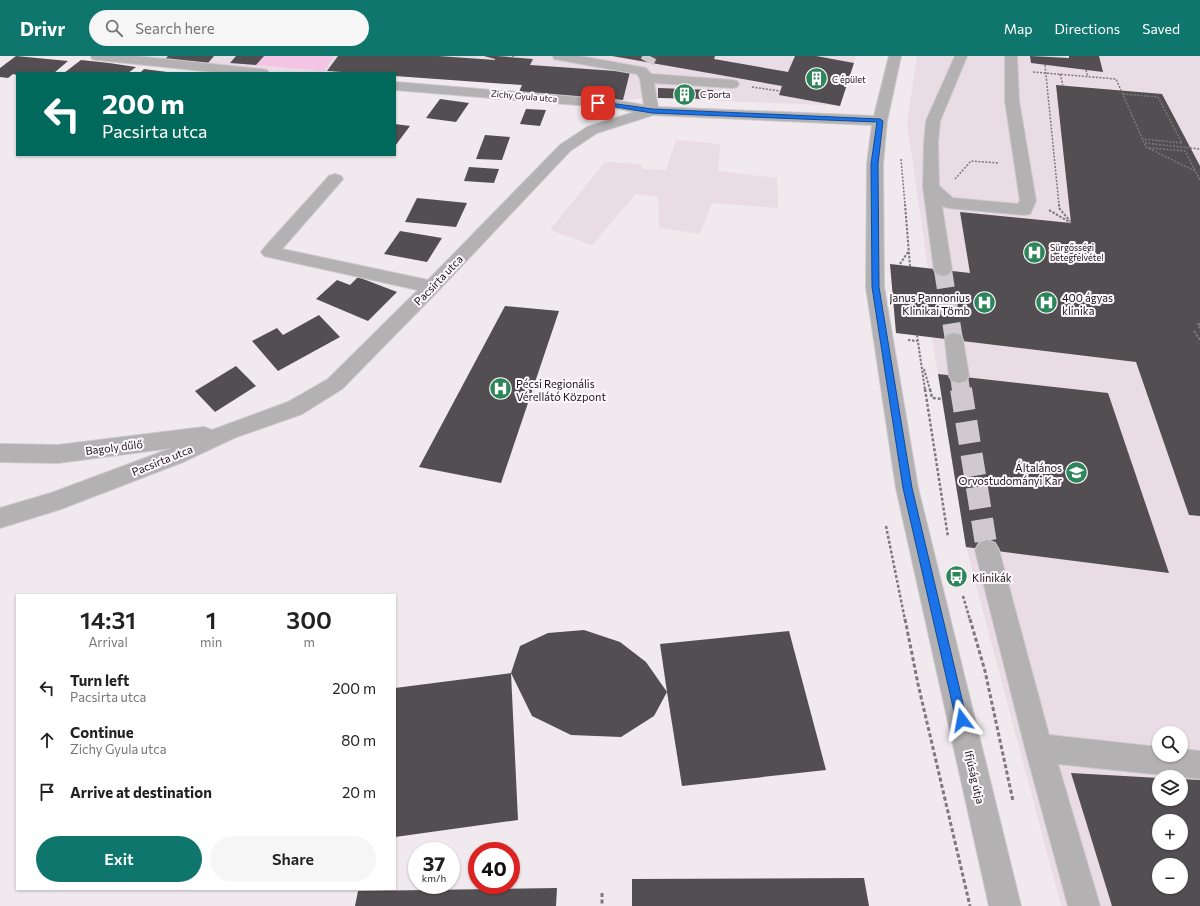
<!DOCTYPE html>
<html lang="en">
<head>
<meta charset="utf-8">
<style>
	body { margin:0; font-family:Commissioner,sans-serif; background:#f6f6f6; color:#222; height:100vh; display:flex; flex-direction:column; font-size:15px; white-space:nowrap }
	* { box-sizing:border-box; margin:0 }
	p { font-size:13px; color:#767676 }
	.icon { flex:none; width:22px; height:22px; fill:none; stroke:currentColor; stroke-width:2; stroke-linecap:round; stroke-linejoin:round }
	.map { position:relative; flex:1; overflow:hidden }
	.details { position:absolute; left:16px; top:538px; width:380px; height:296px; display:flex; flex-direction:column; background:#fff; border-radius:0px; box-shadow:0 1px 3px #0004 }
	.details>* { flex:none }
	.top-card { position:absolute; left:16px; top:16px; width:380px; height:84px; border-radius:0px; box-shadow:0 1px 3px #0004; background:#00695c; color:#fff; overflow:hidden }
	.fabs { position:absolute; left:1152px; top:670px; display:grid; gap:8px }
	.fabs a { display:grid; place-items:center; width:36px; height:36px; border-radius:50%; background:#fff; box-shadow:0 1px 3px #0004; font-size:20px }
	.speed { position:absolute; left:408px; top:786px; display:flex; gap:8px; font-size:20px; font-weight:700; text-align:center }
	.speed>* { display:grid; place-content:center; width:52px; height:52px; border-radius:50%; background:#fff; box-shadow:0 1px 3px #0004; line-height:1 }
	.speed small { font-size:10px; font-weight:400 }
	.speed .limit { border:6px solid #d22; background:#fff; color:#111 }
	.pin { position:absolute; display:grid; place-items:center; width:34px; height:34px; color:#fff; margin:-17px; border-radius:8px; box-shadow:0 2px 6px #0006 }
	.me { position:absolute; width:44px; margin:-22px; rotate:347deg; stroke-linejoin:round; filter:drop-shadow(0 0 3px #0008) }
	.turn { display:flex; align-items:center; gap:14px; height:84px; padding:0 20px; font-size:18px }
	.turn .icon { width:52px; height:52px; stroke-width:2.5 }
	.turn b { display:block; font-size:28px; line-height:34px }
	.eta { display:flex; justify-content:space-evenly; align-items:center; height:68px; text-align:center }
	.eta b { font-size:24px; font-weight:600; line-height:28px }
	.primary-button { display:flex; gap:8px; margin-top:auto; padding:8px 20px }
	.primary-button a { flex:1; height:46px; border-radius:24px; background:#0f766e; color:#fff; font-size:16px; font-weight:600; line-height:46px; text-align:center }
	.primary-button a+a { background:#f6f6f6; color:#222 }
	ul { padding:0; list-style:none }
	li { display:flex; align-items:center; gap:12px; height:52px; padding:0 20px }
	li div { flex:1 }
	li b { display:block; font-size:15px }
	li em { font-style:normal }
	header { display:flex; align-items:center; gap:24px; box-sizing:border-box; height:56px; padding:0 20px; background:#0f766e; color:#fff }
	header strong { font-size:19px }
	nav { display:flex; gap:22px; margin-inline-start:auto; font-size:14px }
	.search { width:280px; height:36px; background:#f6f6f6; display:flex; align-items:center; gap:10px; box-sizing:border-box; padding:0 14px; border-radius:22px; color:#767676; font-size:15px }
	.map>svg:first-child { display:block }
	.built { fill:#e9dce4; fill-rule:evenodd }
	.green { fill:#f4c4e4 }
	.building { fill:#534e51; fill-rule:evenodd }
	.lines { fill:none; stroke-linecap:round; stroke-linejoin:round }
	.minor-tunnel-far2 { stroke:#d0cace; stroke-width:14; stroke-dasharray:14 7; stroke-linecap:butt }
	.minor-tunnel-far1 { stroke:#d0cace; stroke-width:18; stroke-dasharray:18 9; stroke-linecap:butt }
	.minor-tunnel { stroke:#d0cace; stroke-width:22; stroke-dasharray:22 11; stroke-linecap:butt }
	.minor-casing { stroke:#cdc8cc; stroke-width:2 }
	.path-far3 { stroke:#7c787b; stroke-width:1.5; stroke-dasharray:2 1.5; stroke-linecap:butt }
	.path-far2 { stroke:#7c787b; stroke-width:2; stroke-dasharray:2.5 1.5; stroke-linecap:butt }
	.path-far1 { stroke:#7c787b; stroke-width:2.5; stroke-dasharray:3 2; stroke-linecap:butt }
	.path { stroke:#7c787b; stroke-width:3; stroke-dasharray:4 2.5; stroke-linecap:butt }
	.minor { fill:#b3b1b2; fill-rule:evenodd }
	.route { fill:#1a73e8; stroke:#114b97 }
	.labels { text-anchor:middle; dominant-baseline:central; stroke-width:4; stroke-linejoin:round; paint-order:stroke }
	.far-poi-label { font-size:9px; fill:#181617; stroke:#fef8fc; text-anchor:start }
	.far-street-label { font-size:9px; fill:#181617; stroke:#fef8fc }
	.street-label { font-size:11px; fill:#181617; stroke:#fef8fc }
	.poi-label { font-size:11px; fill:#181617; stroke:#fef8fc; text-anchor:start }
</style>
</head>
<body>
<header>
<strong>Drivr</strong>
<div class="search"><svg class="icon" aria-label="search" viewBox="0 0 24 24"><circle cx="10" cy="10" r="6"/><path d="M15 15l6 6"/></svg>Search here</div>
<nav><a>Map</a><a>Directions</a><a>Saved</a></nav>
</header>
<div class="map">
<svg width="1200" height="850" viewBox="0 0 1200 850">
	<rect width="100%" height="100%" fill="#f0eaee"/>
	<g class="built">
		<polygon points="112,0 856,0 840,50 658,42 623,44 519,36 521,29 395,20 395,17 357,17 327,15 324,17 286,17"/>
		<path d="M917,0H1057L1069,2V0H1200V850H1061L966,491L932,281L896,277L890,208L928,212L907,67ZM1159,677H1181V699H1159ZM1159,721H1181V743H1159ZM1159,765H1181V787H1159ZM1159,809H1181V831H1159Z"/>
		<polygon points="676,84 720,88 718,115 777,122 778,152 712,147 700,178 660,172 659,170 658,141 636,138 592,189 550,174 605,106 641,108 643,113 666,114"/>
	</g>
	<polygon class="green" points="264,0 334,0 324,15 256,9"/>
	<g class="building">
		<polygon points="16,0 68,5 54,17 17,17 17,19 13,18 8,22 0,21 0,12"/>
		<polygon points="168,0 214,0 208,7 165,3"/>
		<polygon points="236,0 264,0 256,9 230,7"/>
		<polygon points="338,0 438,0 495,4 495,3 484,0 497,0 533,3 530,9 630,16 623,44 519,36 522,29 395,20 395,17 357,17 327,15"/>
		<polygon points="612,0 715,0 714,3 788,16 795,0 816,0 854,7 840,50 779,39 782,30"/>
		<polygon points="1030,0 1069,2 1069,0 1099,0 1103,16 1031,7"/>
		<polygon points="81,4 109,7 136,11 128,17 64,17"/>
		<polygon points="144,13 167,16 167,17 140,17"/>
		<polygon points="1056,29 1162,38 1200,110 1200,460 1189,459 1136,306 896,277 890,208 970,217 960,156 1071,167"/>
		<polygon points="658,32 713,34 713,43 658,42"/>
		<polygon points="440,43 469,47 456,66 426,62"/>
		<polygon points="526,53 546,54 540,70 520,68"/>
		<polygon points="395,68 410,70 395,90"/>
		<polygon points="485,79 510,81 502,104 476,103"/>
		<polygon points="469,111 499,113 494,127 464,125"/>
		<polygon points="417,142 467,147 456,171 405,166"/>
		<polygon points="400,175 442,182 427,206 384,198"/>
		<polygon points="358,221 397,236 368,265 316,243 337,224 350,229"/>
		<polygon points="505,250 559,255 501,427 419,411"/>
		<polygon points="319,259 340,281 278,315 252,285 277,272 283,279"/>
		<polygon points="236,310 256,330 215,356 195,335"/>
		<polygon points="938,318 1108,337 1169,517 966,491"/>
		<polygon points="584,574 620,586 646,606 667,636 660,588 789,575 826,714 682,730 667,636 654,660 621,681 571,679 532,660 511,617 520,590 548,577"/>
		<polygon points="511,617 518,764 395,781 395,632"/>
		<path d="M1071,717L1159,722V743H1181V723L1200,724V850H1112ZM1159,765H1181V787H1159ZM1159,809H1181V831H1159Z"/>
		<polygon points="864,822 869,850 632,850 632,823"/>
		<polygon points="557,832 556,850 355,850 358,835"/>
	</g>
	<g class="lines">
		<polyline class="minor-tunnel-far2" points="647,6 650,0"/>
		<g class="minor-tunnel-far1">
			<polyline points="943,214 954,284"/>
			<polyline points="959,320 961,334"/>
		</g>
		<polyline class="minor-tunnel" points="961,333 987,494"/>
		<defs>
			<g id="minor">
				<polygon points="91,0 135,0 262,13 267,14 269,17 223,17 97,4 92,3"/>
				<polygon points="553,0 580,0 646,12 651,18 732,24 737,25 739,28 737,31 732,32 654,27 658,51 874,60 889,0 901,0 887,65 883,108 884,231 918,432 1021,850 989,850 896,432 866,231 867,108 872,69 653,59 597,77 570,95 438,235 342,333 302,358 234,382 183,406 61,453 0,472 0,452 51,437 172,392 58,407 0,406 0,388 58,389 204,371 212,374 288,346 328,323 418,234 264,200 261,196 264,192 329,120 335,118 341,120 343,123 282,193 428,224 560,89 587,71 634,56 614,52 395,34 395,26 614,44 644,49 640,23 637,18 559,4 554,3"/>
				<polygon points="955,0 967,0 940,65 938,87 939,130 953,142 1018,148 1020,145 1005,45 1005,0 1017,0 1019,45 1036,145 1030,158 1024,159 948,152 942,150 952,214 949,218 943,220 937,218 934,214 923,131 924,87 926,65"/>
				<polygon points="954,277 961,279 963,284 969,320 966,325 959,327 952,325 949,320 945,284 947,279"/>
				<polygon points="987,484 995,487 999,494 1049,679 1159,691 1159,699 1181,699 1181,693 1200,695 1200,723 1058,708 1100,850 1068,850 1025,692 975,494 979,487"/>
			</g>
		</defs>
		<use href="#minor" class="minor-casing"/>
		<g class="path-far3">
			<polyline points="512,0 515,0"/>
			<polyline points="1045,9 1059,149"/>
			<polyline points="1086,14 1088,21"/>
			<polyline points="1033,16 1116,23 1146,91 1195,115"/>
			<polyline points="1060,18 1063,29"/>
			<polyline points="752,31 780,35"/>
			<polyline points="1123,38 1158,41 1182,87 1142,83"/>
			<polyline points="1145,87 1200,93"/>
			<polyline points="1149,92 1185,95 1200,124"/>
			<polyline points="901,103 905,149"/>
			<polyline points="955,123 971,105 998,107"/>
		</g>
		<g class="path-far2">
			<polyline points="905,148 910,210"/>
			<polyline points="1059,148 1059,152 1070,165"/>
			<polyline points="1049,154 1071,167"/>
			<polyline points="900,208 908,196"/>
			<polyline points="1200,268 1198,268 1200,273"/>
			<polyline points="1194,275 1200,284"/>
			<polyline points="917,279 925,334"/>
			<polyline points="908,284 917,285"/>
			<polyline points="924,313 930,334"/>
		</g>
		<g class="path-far1">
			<polyline points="925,333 948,481"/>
			<polyline points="930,333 932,342 942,343"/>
			<polyline points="886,470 905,564"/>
			<polyline points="963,540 970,564"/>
		</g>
		<g class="path">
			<polyline points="905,563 918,628 970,850"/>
			<polyline points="970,563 985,615 1013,745"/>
			<polyline points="602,837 602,850"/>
		</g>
		<use href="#minor" class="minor"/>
	</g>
	<polygon class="route" points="596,45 652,53 880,63 883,65 878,108 879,231 912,432 967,664 965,668 962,670 958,668 956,664 903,432 872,231 871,108 877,66 652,57 598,48 595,47"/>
	<defs>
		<symbol id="building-disc" viewBox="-11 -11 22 22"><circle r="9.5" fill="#2d855a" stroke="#fef8fc"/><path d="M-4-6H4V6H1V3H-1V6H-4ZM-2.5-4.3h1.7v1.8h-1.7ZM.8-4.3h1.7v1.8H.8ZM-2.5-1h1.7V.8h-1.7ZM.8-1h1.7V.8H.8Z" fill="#fff"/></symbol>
		<symbol id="hospital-disc" viewBox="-11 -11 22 22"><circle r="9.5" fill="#2d855a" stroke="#fef8fc"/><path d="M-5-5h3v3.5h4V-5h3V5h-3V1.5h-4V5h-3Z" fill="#fff"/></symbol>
		<symbol id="university-disc" viewBox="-11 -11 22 22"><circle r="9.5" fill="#2d855a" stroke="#fef8fc"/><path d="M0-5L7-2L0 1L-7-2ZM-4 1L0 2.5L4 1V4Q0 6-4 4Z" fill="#fff"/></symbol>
		<symbol id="bus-disc" viewBox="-11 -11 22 22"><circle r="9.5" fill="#2d855a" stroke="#fef8fc"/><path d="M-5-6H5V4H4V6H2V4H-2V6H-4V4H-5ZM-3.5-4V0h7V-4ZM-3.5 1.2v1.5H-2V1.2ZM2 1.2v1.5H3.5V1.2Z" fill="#fff"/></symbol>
	</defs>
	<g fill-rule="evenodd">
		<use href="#building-disc" x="804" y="10" width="25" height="25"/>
		<use href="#building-disc" x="672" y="26" width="25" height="25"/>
		<use href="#hospital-disc" x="1022" y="184" width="25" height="25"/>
		<use href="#hospital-disc" x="972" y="234" width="25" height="25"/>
		<use href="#hospital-disc" x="1034" y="234" width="25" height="25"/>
		<use href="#hospital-disc" x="488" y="320" width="25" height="25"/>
		<use href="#university-disc" x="1064" y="404" width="25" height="25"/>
		<use href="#bus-disc" x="944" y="508" width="25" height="25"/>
	</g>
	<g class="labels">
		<g class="far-poi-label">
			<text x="832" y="23">C épület</text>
			<text x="700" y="38">C porta</text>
			<text x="1050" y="191">Sürgősségi<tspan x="1050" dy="10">betegfelvétel</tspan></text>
		</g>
		<g class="far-street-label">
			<text transform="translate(524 40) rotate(5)">Zichy Gyula utca</text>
		</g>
		<g class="street-label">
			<text transform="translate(438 224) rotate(-46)">Pacsirta utca</text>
			<text transform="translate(114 391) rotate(-7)">Bagoly dűlő</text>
			<text transform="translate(162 404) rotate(-22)">Pacsirta utca</text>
			<text transform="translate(975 721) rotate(77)">Ifjúság útja</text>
		</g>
		<g class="poi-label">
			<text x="970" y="241" text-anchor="end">Janus Pannonius<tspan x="970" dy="13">Klinikai Tömb</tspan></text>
			<text x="1062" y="241">400 ágyas<tspan x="1062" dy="13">klinika</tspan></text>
			<text x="516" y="327">Pécsi Regionális<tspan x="516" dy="13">Vérellátó Központ</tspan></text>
			<text x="1062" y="411" text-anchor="end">Általános<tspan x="1062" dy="13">Orvostudományi Kar</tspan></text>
			<text x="972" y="521">Klinikák</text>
		</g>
	</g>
</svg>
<div class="fabs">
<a><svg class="icon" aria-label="search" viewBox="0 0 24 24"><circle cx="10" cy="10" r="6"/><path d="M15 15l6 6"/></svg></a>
<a><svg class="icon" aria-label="layers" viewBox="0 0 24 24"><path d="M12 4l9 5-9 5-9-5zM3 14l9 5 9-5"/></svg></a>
<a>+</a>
<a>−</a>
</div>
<div class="speed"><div>37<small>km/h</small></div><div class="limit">40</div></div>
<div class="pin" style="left:598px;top:47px;background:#d93025"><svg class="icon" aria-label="arrive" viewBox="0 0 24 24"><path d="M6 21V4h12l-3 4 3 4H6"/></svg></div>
<svg class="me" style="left:962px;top:664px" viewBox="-20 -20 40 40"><path d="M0-17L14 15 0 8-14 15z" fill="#1a73e8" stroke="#fff" stroke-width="4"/></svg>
<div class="top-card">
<div class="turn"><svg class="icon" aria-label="left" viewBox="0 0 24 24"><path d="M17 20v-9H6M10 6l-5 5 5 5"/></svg><div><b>200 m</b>Pacsirta utca</div></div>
</div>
<section class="details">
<div class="eta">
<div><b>14:31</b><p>Arrival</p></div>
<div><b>1</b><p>min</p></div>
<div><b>300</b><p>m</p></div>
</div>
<ul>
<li><svg class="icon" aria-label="left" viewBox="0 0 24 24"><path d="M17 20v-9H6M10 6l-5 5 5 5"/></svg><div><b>Turn left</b><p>Pacsirta utca</p></div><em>200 m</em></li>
<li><svg class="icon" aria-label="ahead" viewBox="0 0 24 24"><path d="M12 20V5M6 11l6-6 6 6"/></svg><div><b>Continue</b><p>Zichy Gyula utca</p></div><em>80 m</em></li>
<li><svg class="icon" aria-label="arrive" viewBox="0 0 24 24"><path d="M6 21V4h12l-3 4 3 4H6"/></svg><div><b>Arrive at destination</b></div><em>20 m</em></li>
</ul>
<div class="primary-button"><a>Exit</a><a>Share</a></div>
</section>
</div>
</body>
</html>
